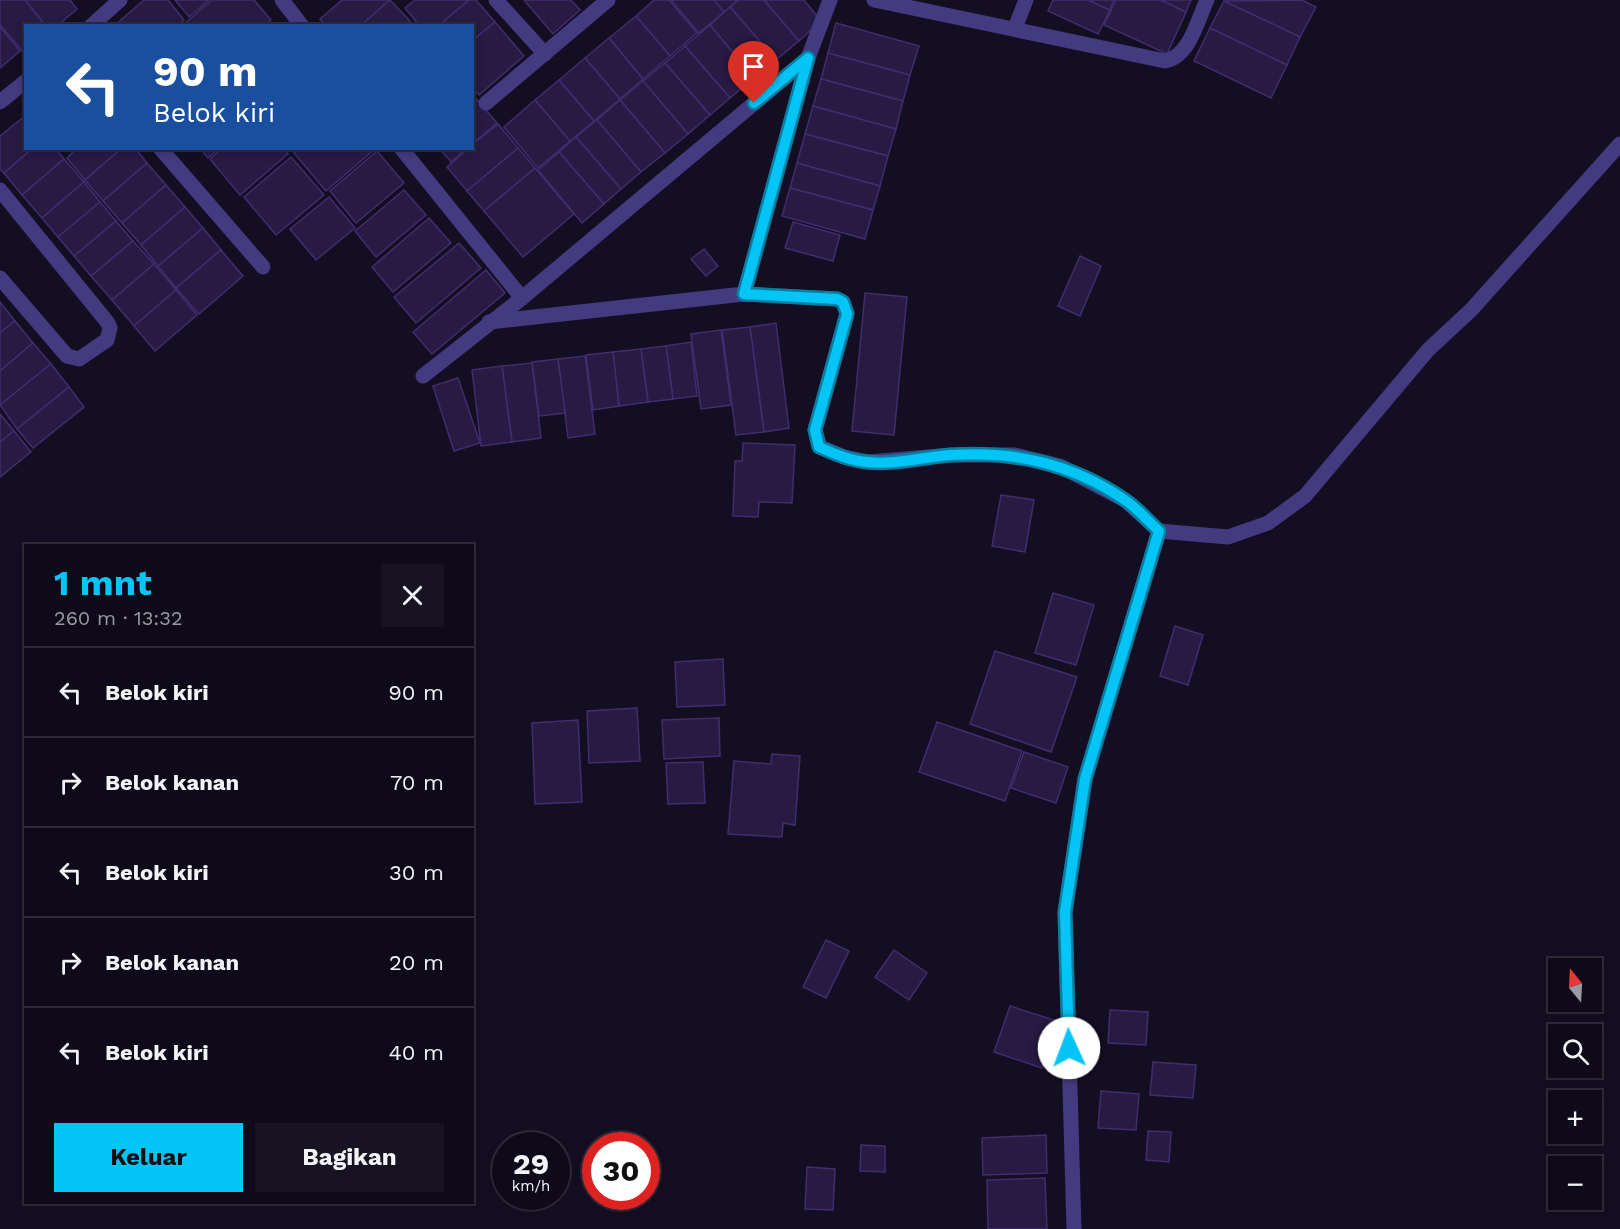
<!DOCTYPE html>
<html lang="id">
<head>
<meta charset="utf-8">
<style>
	body { margin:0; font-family:"Work Sans",sans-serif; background:#181323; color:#f1f3f6; height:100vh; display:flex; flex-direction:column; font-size:22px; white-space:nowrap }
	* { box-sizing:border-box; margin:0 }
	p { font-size:20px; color:#9b9aa2 }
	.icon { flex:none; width:33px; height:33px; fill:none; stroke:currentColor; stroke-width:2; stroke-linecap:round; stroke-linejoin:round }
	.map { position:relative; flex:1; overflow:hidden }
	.panel { position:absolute; left:24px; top:544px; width:450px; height:660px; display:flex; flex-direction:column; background:#0f0a1a; border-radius:0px; box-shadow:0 3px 9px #0003,0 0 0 2px #2f2b39 }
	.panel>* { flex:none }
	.hud { position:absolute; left:24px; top:24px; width:450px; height:126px; border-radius:0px; box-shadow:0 3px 9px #0003,0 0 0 2px #2f2b39; background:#1a4fa0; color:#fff; overflow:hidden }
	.needle { width:39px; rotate:342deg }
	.fabs { position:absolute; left:1548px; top:958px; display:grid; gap:12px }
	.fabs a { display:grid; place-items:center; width:54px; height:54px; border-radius:0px; background:#0f0a1a; box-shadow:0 3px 9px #0003,0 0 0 2px #2f2b39; font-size:30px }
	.speed { position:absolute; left:492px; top:1132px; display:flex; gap:12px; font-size:30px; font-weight:700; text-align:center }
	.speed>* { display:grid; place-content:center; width:78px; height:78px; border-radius:50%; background:#0f0a1a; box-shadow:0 3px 9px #0003,0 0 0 2px #2f2b39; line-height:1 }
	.speed small { font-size:15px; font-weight:400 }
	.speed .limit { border:9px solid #d22; background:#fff; color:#111 }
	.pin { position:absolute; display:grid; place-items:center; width:51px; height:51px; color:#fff; margin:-62px -26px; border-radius:50% 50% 50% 0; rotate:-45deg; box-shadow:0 0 6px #0007 }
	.pin .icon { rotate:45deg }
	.me { position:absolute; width:66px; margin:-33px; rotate:358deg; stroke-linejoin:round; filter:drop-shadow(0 0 4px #0008) }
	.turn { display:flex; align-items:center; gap:21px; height:126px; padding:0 30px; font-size:27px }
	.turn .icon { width:78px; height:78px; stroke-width:2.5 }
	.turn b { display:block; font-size:42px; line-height:51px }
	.round { display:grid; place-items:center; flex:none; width:63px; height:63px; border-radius:0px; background:#181323 }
	.head { display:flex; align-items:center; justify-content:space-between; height:102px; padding:0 30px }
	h1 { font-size:36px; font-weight:700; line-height:45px; color:#05c4f6 }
	.primary-button { display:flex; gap:12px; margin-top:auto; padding:12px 30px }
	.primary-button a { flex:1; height:69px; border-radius:0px; background:#05c4f6; color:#111; font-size:24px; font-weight:700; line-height:69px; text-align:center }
	.primary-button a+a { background:#181323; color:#f1f3f6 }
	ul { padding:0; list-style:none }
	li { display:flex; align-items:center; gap:18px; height:90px; padding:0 30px; border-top:2px solid #2f2b39 }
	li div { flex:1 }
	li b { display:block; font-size:22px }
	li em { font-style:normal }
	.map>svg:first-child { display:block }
	.building { fill:#271a43; stroke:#412d6e; stroke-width:1.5 }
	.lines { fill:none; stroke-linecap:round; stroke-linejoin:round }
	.minor { stroke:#443a80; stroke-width:15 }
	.route-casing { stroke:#037fa0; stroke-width:15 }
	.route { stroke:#05c4f6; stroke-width:10 }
</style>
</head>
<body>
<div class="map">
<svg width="1620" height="1229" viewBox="0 0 1620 1229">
	<rect width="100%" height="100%" fill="#140e22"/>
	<g class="building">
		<polygon points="0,0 25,0 46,26 26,26 24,53 0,25"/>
		<polygon points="25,0 70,0 77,9 57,26 46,26"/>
		<polygon points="144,0 168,0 184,20 178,26 114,26"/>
		<polygon points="175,0 209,0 189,17"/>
		<polygon points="212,0 254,0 271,20 264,26 183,25"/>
		<polygon points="342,0 390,0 360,26 326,26 320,19"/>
		<polygon points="390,0 410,21 405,26 360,26"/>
		<polygon points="415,0 469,0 438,26 420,26 405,8"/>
		<polygon points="469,0 476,0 495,22 472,41 472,26 438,26"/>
		<polygon points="524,0 571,0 580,10 553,34"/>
		<polygon points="654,0 669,0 697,33 670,56 636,16"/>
		<polygon points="671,0 714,0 724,12 699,33"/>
		<polygon points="714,0 738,0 724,12"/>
		<polygon points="739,0 764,0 799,41 776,60 730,7"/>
		<polygon points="764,0 804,0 821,21 799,41"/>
		<polygon points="1053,0 1088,0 1110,10 1098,34 1048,11"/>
		<polygon points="1088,0 1114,0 1110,10"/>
		<polygon points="1116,0 1161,0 1186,12 1167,54 1104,25"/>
		<polygon points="1161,0 1191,0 1186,12"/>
		<polygon points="1302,0 1316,7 1300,37 1224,1"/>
		<polygon points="1224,1 1300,37 1287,65 1210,28"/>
		<polygon points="730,7 776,60 754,78 710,25"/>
		<polygon points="636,16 670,56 643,79 609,38"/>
		<polygon points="495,22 524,56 479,95 472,87 472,41"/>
		<polygon points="836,23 919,46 910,75 828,53"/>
		<polygon points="710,25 754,78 730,98 685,46"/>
		<polygon points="0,27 20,51 0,68"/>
		<polygon points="1210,28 1287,65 1271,98 1194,61"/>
		<polygon points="609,38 643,79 620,99 585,58"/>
		<polygon points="685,46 730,98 710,115 665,63"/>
		<polygon points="828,53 910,75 903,101 821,79"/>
		<polygon points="585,58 620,99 594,121 559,80"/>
		<polygon points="665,63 710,115 688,134 643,81"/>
		<polygon points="821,79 903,101 896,129 813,106"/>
		<polygon points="559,80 594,121 570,141 535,100"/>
		<polygon points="643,81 688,134 665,153 620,100"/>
		<polygon points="472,94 497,123 472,144"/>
		<polygon points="535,100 570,141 538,168 504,127"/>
		<polygon points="620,100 665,153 641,172 597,120"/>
		<polygon points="813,106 896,129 888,156 805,134"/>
		<polygon points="26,115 26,148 33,148 4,173 0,169 0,136"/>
		<polygon points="597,120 641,172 621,189 576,137"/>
		<polygon points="498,124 518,148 467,191 447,167 469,148 472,148 472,145"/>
		<polygon points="805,134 888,156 880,186 797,163"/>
		<polygon points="576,137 621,189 604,204 559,152"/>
		<polygon points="33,148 55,148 64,159 22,195 4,173"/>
		<polygon points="77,148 122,148 85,180 67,158"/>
		<polygon points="122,148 135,148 147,163 103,201 85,180"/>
		<polygon points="200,148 219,148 208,158"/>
		<polygon points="222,148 283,148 288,154 240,195 210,159"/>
		<polygon points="299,148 376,148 326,191 294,153"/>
		<polygon points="439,148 467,148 451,162"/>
		<polygon points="518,148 535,168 484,211 467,191"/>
		<polygon points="377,151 404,183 356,223 330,191"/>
		<polygon points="559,152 604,204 582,223 538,170"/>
		<polygon points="291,157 324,195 276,235 244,197"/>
		<polygon points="64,159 84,182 42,218 22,195"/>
		<polygon points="147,163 166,185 122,223 103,201"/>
		<polygon points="797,163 880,186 873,210 790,188"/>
		<polygon points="535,168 574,214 523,257 484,211"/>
		<polygon points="84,182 100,202 58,237 42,218"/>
		<polygon points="166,185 185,207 141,245 122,223"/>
		<polygon points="790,188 873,210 865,239 782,216"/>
		<polygon points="404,190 426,215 376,257 355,231"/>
		<polygon points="329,197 355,228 316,260 290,229"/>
		<polygon points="100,202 116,221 74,256 58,237"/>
		<polygon points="185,207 203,228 158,266 141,245"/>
		<polygon points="429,218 451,243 393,292 372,267"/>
		<polygon points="116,221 133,241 91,276 74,256"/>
		<polygon points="793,222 840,235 833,261 785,248"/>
		<polygon points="203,228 221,250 176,288 158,266"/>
		<polygon points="133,241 154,264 112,300 91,276"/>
		<polygon points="459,243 481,268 416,323 394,297"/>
		<polygon points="704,249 718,266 706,276 691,259"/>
		<polygon points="221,250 243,276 199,314 176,288"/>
		<polygon points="1080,256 1101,266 1080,316 1058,306"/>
		<polygon points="154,264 176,290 134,326 112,300"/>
		<polygon points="486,270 505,293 432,354 413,332"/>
		<polygon points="176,290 197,315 155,351 134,326"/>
		<polygon points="865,293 907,297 894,435 852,431"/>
		<polygon points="0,302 15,321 0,333"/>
		<polygon points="15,321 33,343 0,371 0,333"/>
		<polygon points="776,323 789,428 764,432 750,327"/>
		<polygon points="750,327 764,432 736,435 722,330"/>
		<polygon points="721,330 731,405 701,409 691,334"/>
		<polygon points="691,342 697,396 673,399 666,346"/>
		<polygon points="33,343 51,364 0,405 0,371"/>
		<polygon points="666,346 673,399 648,402 641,349"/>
		<polygon points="641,349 648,402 619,406 613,352"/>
		<polygon points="613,352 619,406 593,410 586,355"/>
		<polygon points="585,356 595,434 568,438 558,359"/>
		<polygon points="558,359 565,413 539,416 532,362"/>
		<polygon points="532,363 541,438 512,442 502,366"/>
		<polygon points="51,364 69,387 17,429 0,405"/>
		<polygon points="502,366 512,442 481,446 472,370"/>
		<polygon points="458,378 480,443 454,451 433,386"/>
		<polygon points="69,387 84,407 33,448 17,429"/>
		<polygon points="0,414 14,431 0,442"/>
		<polygon points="14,431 31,452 0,477 0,442"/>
		<polygon points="743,443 795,445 792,503 759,502 758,517 733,516 735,461 742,461"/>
		<polygon points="1001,495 1034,500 1025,552 992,546"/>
		<polygon points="1053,593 1094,605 1076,665 1035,653"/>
		<polygon points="1175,626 1203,635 1188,685 1160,676"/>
		<polygon points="995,651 1077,677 1051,752 970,724"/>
		<polygon points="723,659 725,705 677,707 675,662"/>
		<polygon points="637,708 640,761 589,763 587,711"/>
		<polygon points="719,718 720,756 664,759 662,720"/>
		<polygon points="578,720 582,802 535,804 532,723"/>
		<polygon points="937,722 1022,751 1005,801 919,772"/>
		<polygon points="1024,752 1068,767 1056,803 1011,788"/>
		<polygon points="772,754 800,756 795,825 783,823 782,837 728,834 734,761 771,764"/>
		<polygon points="703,762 705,803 668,804 666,763"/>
		<polygon points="826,940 849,951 826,998 803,987"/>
		<polygon points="894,950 927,973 909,1000 875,977"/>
		<polygon points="1010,1006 1057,1021 1042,1068 994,1052"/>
		<polygon points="1110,1010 1148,1012 1146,1045 1108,1043"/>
		<polygon points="1153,1062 1196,1065 1193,1098 1150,1095"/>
		<polygon points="1101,1091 1139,1094 1136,1130 1098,1128"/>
		<polygon points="1148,1131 1171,1132 1169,1162 1146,1160"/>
		<polygon points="1046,1135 1047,1173 983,1175 982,1138"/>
		<polygon points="861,1145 885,1146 885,1172 860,1171"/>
		<polygon points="807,1167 835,1169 833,1210 805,1209"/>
		<polygon points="1045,1178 1047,1229 988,1229 987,1180"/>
	</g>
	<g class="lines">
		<g class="minor">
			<polyline points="282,0 302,26"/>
			<polyline points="496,0 545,54"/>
			<path d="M874,0L1165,61C1190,56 1197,21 1207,0"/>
			<polyline points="91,26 120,0"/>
			<polyline points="1015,28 1026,0"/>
			<polyline points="0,102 26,81"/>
			<polyline points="486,103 608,0"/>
			<polyline points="160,148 263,267"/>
			<polyline points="401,148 522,298"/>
			<polyline points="0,190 108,323 110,328 107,340 79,359 67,356 0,278"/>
			<polyline points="744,294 808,58 830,0"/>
			<polyline points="489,322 744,294 837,299 843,302 847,313 815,430 820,447 844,457 869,462 952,455 1015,455 1060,466 1125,500 1159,531"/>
			<polyline points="423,376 522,298 808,58"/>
			<polyline points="1074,1229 1065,912 1085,779 1159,531 1228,537 1268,523 1305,496 1428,350 1471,310 1620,144"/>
		</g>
	</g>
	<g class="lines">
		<defs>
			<path id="route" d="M754,103L808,58L744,294L837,299L843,302L847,314L815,430L819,447C835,454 851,461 868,462C894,465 924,457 950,455C1014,451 1071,463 1125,500C1137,508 1148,521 1159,531L1085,779L1065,912L1069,1048"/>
		</defs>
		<use href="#route" class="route-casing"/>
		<use href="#route" class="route"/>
	</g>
</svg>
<div class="fabs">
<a><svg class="needle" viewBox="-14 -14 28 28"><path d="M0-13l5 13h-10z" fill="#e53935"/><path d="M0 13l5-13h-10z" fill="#9b9aa2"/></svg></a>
<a><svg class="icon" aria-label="search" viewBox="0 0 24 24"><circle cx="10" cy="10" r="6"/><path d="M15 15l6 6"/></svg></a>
<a>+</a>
<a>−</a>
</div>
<div class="speed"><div>29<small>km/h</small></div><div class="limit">30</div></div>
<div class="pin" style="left:754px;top:103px;background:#d93025"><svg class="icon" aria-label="arrive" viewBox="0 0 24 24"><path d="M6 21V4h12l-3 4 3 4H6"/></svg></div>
<svg class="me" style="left:1069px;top:1048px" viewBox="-20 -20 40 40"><circle r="19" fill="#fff"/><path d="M0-13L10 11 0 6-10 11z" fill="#05c4f6"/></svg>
<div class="hud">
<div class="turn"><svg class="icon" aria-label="left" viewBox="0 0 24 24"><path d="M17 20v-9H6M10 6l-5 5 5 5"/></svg><div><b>90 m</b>Belok kiri</div></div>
</div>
<section class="panel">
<div class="head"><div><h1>1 mnt</h1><p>260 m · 13:32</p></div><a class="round"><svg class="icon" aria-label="close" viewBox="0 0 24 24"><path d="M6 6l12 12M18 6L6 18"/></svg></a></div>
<ul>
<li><svg class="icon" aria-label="left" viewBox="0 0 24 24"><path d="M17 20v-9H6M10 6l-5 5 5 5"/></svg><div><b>Belok kiri</b></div><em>90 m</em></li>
<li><svg class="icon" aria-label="right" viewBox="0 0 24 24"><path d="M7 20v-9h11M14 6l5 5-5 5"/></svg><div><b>Belok kanan</b></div><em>70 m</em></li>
<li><svg class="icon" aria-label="left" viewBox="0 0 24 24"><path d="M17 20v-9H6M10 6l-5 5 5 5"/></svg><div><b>Belok kiri</b></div><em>30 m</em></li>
<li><svg class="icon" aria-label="right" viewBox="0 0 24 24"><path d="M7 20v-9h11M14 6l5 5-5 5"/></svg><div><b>Belok kanan</b></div><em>20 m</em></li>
<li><svg class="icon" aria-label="left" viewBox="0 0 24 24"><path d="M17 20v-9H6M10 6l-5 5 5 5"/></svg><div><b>Belok kiri</b></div><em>40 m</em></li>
</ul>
<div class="primary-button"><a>Keluar</a><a>Bagikan</a></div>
</section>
</div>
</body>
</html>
